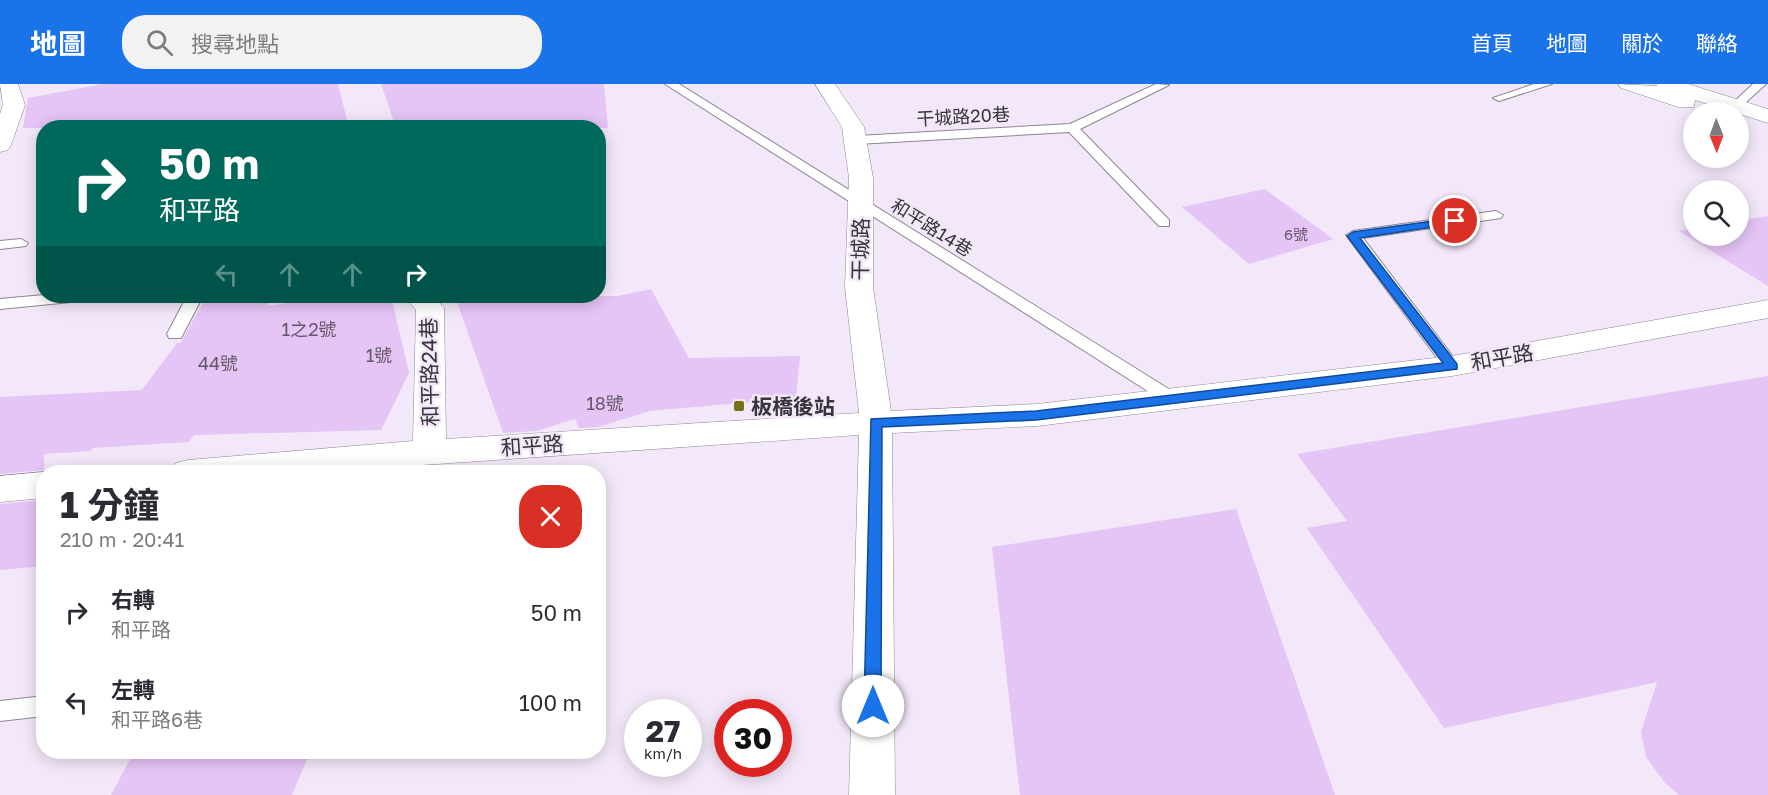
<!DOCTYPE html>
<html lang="zh-TW">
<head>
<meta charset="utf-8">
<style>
	body { margin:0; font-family:"Golos Text","Noto Sans TC",sans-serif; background:#f2f2f3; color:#2b2b33; height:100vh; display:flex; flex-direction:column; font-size:22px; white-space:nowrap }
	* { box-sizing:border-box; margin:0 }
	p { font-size:20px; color:#7c7c81 }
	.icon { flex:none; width:33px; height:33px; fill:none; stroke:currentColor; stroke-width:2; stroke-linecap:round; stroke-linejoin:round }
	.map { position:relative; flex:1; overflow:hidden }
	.drawer { position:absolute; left:36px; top:381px; width:570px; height:294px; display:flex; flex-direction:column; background:#fff; border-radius:24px; box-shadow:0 3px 15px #0003 }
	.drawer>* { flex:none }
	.guide { position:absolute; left:36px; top:36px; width:570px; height:183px; border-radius:24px; box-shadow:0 3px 15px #0003; background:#00695c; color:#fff; overflow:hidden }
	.needle { width:39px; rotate:179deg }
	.controls { position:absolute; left:1683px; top:18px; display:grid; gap:12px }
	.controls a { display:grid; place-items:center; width:66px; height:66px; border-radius:50%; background:#fff; box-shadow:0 3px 15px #0003; font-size:30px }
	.speed { position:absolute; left:624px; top:615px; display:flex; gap:12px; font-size:30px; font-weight:700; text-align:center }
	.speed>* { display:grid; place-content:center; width:78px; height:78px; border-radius:50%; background:#fff; box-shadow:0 3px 15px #0003; line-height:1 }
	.speed small { font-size:15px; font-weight:400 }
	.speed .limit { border:9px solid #d22; background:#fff; color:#111 }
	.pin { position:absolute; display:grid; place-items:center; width:51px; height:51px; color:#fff; margin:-26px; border:3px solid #fff; border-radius:50%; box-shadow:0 2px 6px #0007 }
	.me { position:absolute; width:66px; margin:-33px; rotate:0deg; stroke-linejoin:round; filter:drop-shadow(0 0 4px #0008) }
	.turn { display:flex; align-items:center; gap:21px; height:126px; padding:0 24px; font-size:27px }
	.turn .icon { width:78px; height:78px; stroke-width:2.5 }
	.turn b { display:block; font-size:42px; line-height:51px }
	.lanes { display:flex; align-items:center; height:57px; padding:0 24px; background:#0003; justify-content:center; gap:30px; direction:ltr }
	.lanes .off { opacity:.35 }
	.round { display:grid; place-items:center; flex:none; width:63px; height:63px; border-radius:24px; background:#f2f2f3 }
	.summary { display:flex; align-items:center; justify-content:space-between; height:102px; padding:0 24px }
	h1 { font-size:36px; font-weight:700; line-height:45px }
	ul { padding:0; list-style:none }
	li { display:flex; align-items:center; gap:18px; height:90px; padding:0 24px }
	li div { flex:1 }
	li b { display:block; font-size:22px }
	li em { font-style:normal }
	header { display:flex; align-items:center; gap:36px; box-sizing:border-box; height:84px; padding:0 30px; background:#1a73e8; color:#fff }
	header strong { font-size:28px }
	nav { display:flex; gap:33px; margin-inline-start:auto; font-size:21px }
	.search { width:420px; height:54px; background:#f2f2f3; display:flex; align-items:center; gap:15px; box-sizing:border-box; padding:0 21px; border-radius:24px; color:#7c7c81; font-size:22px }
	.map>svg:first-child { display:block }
	.building { fill:#e5c4f6 }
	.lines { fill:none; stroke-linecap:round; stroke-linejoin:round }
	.service-casing { stroke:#8f8494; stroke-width:2 }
	.minor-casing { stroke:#8f8494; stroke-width:1 }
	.tertiary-casing { stroke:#8f8494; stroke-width:1 }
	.service { fill:#fff; fill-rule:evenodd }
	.minor { fill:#fff; fill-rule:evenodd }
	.tertiary { fill:#fff; fill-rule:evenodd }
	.route { fill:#1a73e8; stroke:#114b97; stroke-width:1.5 }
	.poi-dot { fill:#767316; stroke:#f3e8f9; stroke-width:2 }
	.labels { text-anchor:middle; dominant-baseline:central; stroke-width:5; stroke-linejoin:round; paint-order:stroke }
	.far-number-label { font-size:15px; fill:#64586a }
	.far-street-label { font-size:18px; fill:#39343b; stroke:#f3e8f9 }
	.number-label { font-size:18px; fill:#64586a }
	.street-label { font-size:21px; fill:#39343b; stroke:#f3e8f9 }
	.poi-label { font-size:21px; font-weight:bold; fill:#39343b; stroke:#f3e8f9; text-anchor:start }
</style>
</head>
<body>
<header>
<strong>地圖</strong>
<div class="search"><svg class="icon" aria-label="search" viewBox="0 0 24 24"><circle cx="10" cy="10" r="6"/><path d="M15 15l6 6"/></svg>搜尋地點</div>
<nav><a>首頁</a><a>地圖</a><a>關於</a><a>聯絡</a></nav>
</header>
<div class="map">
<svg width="1768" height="711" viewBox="0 0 1768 711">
	<rect width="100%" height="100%" fill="#f3e8f9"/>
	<g class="building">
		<polygon points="103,0 338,0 349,44 23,44 28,14"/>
		<polygon points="381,0 604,0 608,44 396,44"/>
		<polygon points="1265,105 1333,155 1249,180 1182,123"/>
		<polygon points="1768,132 1768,202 1679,147 1694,144 1694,152 1738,152 1738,137"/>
		<polygon points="651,205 689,274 800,272 796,314 650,327 598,343 579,344 575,335 536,347 503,349 455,212 618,212"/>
		<polygon points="207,212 272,212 267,222 335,212 391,212 409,289 381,346 194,351 189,358 93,364 90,367 44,370 44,386 0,390 0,313 142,306 177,259 180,259"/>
		<polygon points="1768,292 1768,711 1679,711 1665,699 1646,673 1641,648 1657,598 1444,644 1307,444 1347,437 1297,370"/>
		<polygon points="44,416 44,482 0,486 0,420"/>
		<polygon points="1236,425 1335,711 1020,711 992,463"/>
		<polygon points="134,668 310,668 292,711 111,711"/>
	</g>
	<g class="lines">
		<defs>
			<g id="service">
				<polygon points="665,0 679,0 1180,312 1183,316 1180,320 1168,320"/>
				<polygon points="1156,0 1169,1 1080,45 1169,136 1169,142 1159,142 1069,48 857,60 851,56 857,52 1070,40"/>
				<polygon points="1534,0 1552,0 1499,17 1493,14"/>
				<polygon points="1753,0 1766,0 1735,28 1723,28"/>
				<polygon points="1496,127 1503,131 1501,134 1363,154 1460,282 1452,287 1446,286 1346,151 1353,147"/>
				<polygon points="21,155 28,159 26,162 0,165 0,157"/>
				<polygon points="44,211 89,212 81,217 0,225 0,215"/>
				<polygon points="187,212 203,212 181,254 169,254 167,250"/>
				<polygon points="44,612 44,632 0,637 0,617"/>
			</g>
			<g id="minor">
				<polygon points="0,0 18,0 25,21 11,61 8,66 0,68 0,30 3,21"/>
				<polygon points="815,0 835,0 864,43 873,94 873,203 891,327 1037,320 1452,272 1768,216 1768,234 1452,292 1037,342 892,349 895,711 849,711 859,351 320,388 171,388 176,379 188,376 413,357 416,226 404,212 434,212 444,224 446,355 859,329 845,203 849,94 842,43"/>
				<polygon points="44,388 44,414 0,418 0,392"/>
			</g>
			<polygon id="tertiary" points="1618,0 1657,2 1656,0 1688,0 1768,25 1768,39 1695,16 1694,23 1678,23 1621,4"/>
		</defs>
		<use href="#service" class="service-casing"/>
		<use href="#minor" class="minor-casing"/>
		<use href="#tertiary" class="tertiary-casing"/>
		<use href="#service" class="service"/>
		<use href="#minor" class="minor"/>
		<use href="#tertiary" class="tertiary"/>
	</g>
	<polygon class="route" points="1455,134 1460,137 1459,139 1360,154 1457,280 1457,285 1036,336 882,343 881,622 879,628 873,630 867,628 864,622 871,335 1036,327 1443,279 1347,152 1353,148"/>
	<rect class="poi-dot" x="733" y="316" width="12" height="12" rx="3"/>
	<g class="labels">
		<g class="far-number-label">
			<text x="1296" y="150">6號</text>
		</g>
		<g class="far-street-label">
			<text transform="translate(963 32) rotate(-3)">干城路20巷</text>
			<text transform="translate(932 143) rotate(32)">和平路14巷</text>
		</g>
		<g class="number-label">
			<text x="309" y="245">1之2號</text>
			<text x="379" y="271">1號</text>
			<text x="218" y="279">44號</text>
			<text x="605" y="319">18號</text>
		</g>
		<g class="street-label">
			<text transform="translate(860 165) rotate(-89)">干城路</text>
			<text transform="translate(1502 273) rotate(-10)">和平路</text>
			<text transform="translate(429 288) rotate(-91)">和平路24巷</text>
			<text transform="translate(532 361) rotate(-4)">和平路</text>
		</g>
		<g class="poi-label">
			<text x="751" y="322">板橋後站</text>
		</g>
	</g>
</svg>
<div class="controls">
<a><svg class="needle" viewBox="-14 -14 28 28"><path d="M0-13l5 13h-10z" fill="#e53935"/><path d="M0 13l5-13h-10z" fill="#7c7c81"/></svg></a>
<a><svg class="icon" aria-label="search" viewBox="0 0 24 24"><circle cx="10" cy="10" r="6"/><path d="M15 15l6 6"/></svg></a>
</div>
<div class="speed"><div>27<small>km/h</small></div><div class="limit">30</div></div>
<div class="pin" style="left:1455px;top:137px;background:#d93025"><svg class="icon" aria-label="arrive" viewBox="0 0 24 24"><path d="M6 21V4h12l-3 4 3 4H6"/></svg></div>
<svg class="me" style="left:873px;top:622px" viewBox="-20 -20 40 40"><circle r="19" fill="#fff"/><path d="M0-13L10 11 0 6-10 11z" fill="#1a73e8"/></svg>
<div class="guide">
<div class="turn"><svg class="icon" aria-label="right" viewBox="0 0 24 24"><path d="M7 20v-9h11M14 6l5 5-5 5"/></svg><div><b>50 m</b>和平路</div></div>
<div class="lanes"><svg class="icon off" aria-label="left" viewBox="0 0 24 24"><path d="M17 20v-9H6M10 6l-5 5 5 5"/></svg><svg class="icon off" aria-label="ahead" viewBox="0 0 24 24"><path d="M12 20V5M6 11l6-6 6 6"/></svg><svg class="icon off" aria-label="ahead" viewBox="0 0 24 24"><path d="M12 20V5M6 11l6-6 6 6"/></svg><svg class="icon" aria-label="right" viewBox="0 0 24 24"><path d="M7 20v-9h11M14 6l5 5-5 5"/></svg></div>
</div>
<section class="drawer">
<div class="summary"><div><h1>1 分鐘</h1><p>210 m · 20:41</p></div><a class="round" style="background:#d93025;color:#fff"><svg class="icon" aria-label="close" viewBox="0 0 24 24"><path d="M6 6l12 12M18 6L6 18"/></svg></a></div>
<ul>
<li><svg class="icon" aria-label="right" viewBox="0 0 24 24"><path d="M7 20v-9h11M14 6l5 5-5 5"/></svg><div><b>右轉</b><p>和平路</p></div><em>50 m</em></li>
<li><svg class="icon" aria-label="left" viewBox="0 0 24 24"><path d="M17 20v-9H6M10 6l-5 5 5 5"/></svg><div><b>左轉</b><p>和平路6巷</p></div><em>100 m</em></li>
</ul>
</section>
</div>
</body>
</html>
